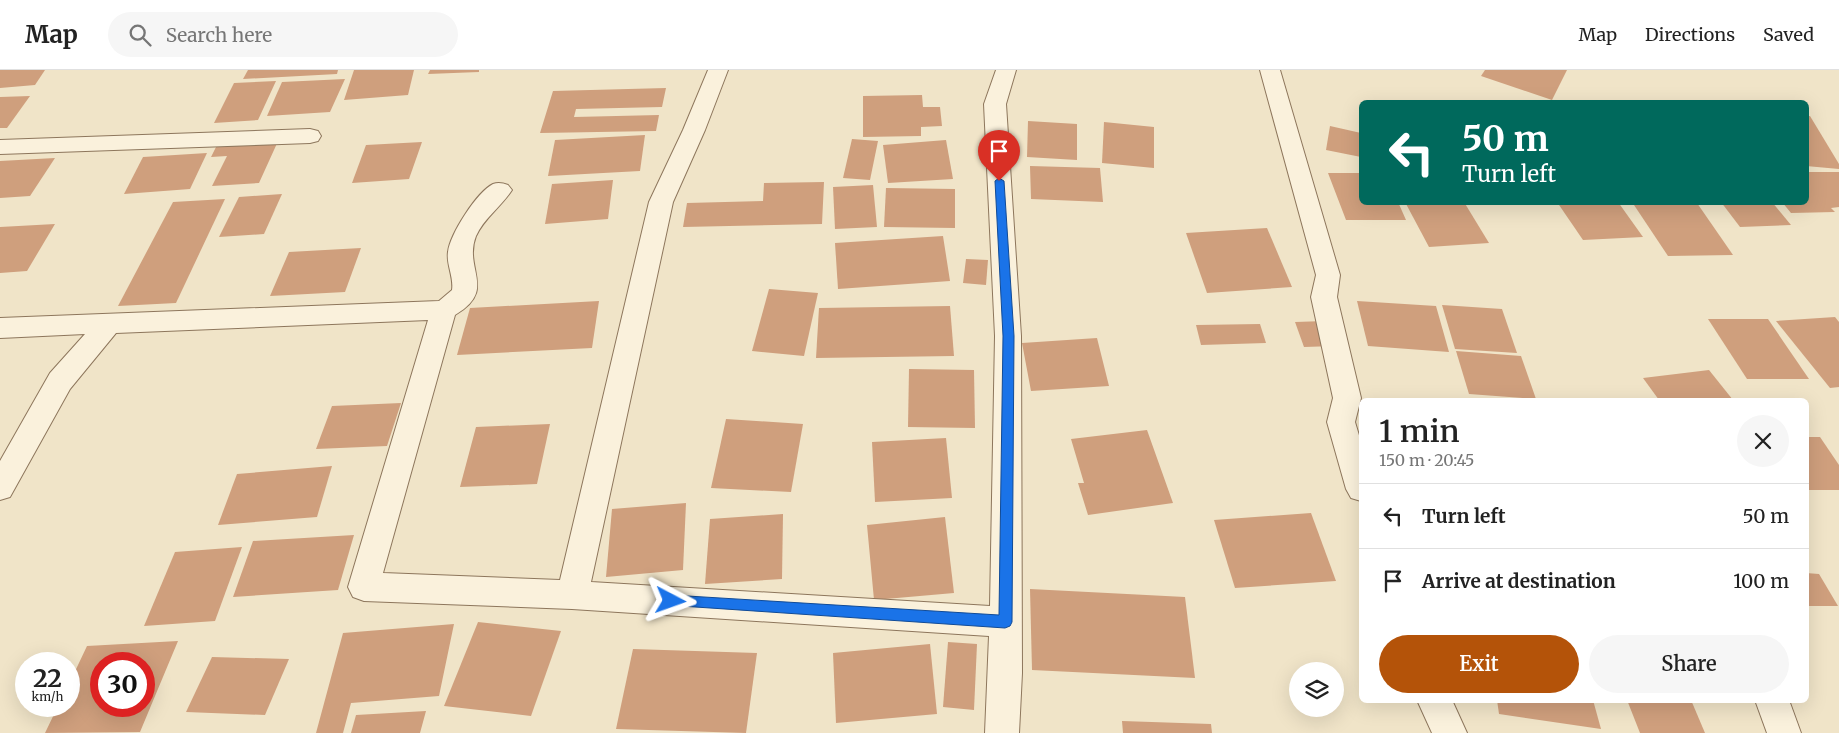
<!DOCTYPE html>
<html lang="en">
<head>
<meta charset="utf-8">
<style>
	body { margin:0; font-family:Merriweather,serif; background:#f6f6f6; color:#222; height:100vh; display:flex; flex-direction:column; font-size:19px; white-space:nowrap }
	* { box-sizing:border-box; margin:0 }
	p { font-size:16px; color:#767676 }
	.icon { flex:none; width:28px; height:28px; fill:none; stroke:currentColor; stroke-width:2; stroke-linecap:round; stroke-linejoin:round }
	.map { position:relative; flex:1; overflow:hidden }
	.drawer { position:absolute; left:1359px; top:328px; width:450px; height:305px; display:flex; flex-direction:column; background:#fff; border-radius:8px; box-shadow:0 5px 20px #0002 }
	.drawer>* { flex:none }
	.top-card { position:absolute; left:1359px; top:30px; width:450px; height:105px; border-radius:8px; box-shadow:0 5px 20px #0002; background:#00695c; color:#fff; overflow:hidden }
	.fabs { position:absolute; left:1289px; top:592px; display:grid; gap:10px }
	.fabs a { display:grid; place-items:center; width:55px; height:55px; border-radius:50%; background:#fff; box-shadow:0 5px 20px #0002; font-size:25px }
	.speed { position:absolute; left:15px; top:582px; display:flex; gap:10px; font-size:25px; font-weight:700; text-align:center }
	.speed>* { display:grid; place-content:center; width:65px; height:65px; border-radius:50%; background:#fff; box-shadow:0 5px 20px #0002; line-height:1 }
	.speed small { font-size:12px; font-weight:400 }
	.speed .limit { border:8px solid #d22; background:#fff; color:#111 }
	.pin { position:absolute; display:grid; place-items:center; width:42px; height:42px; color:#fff; margin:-51px -21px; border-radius:50% 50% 50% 0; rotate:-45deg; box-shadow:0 0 5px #0007 }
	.pin .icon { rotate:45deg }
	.me { position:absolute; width:55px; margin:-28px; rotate:94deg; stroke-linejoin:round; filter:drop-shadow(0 0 4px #0008) }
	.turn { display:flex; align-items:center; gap:18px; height:105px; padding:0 20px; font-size:22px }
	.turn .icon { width:65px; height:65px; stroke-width:2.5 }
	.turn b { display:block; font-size:35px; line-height:42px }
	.round { display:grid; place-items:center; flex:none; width:52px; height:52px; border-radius:26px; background:#f6f6f6 }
	.overview { display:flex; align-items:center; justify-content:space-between; height:85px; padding:0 20px }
	h1 { font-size:30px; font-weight:600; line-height:38px }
	.cta { display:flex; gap:10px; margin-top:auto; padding:10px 20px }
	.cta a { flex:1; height:58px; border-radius:30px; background:#b45309; color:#fff; font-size:20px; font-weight:600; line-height:58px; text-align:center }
	.cta a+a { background:#f6f6f6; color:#222 }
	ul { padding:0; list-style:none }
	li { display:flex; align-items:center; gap:15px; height:65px; padding:0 20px; border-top:1px solid #e0e0e0 }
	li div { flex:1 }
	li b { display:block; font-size:19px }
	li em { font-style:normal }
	header { display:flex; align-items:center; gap:30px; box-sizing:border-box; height:70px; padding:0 25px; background:#fff; border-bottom:1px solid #e0e0e0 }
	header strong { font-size:24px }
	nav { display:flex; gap:28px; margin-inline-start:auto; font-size:18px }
	.search { width:350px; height:45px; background:#f6f6f6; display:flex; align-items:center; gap:12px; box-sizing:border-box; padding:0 18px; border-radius:28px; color:#767676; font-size:19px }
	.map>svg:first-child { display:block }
	.building { fill:#cf9f7d; fill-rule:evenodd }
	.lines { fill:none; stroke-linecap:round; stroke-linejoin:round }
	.street-casing { stroke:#8d765c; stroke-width:2 }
	.street { fill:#faf1dc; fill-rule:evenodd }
	.route { fill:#1a73e8; stroke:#114b97 }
</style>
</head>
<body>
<header>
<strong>Map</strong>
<div class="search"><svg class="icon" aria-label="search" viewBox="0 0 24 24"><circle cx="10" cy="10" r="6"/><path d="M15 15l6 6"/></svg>Search here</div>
<nav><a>Map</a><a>Directions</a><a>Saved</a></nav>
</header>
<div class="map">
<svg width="1839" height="663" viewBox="0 0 1839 663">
	<rect width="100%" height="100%" fill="#f0e4c8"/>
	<g class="building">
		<polygon points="0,0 45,0 35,15 0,18"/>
		<polygon points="248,0 338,0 337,4 243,9"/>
		<polygon points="354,0 414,0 408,25 344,30"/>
		<polygon points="430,0 479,0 479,2 428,4"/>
		<polygon points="1485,0 1567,0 1552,30 1481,6"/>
		<polygon points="345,9 330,42 267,46 282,12"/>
		<polygon points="276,11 258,50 214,53 234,13"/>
		<polygon points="666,18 662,37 576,39 574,47 659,45 656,61 540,63 553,21"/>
		<polygon points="922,25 923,37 940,37 942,56 921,57 921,66 863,67 863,26"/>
		<polygon points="30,26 7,58 0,58 0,27"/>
		<polygon points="1806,46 1810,46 1839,94 1839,99 1806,96"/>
		<polygon points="1028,51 1077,54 1077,90 1027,87"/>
		<polygon points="1104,52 1154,57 1154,98 1102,93"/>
		<polygon points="1330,56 1361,63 1361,87 1326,80"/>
		<polygon points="645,65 640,101 548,106 555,70"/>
		<polygon points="279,69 259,113 212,116 227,86 211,87 218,73"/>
		<polygon points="852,69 878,71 870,110 843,108"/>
		<polygon points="946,70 953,109 888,113 883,75"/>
		<polygon points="422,72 409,109 352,113 366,75"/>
		<polygon points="207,83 190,119 124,124 143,87"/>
		<polygon points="55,88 30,126 0,128 0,91"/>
		<polygon points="1030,96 1100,98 1103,132 1031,129"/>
		<polygon points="1806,102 1839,102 1839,137 1831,138 1835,142 1791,143 1782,132 1806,132"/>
		<polygon points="1328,103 1361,103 1361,132 1398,132 1406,150 1346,150"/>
		<polygon points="613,110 608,149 545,154 552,114"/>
		<polygon points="824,112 822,154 683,157 687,133 763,131 764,113"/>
		<polygon points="873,115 877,157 835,159 833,117"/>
		<polygon points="886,118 955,119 955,158 884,157"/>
		<polygon points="282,124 264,164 219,167 239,127"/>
		<polygon points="225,129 176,233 118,236 173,132"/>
		<polygon points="1405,132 1464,132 1489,173 1429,177"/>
		<polygon points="1557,132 1618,132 1643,167 1583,170"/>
		<polygon points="1721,132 1772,132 1791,155 1740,157"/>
		<polygon points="1697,133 1733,185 1668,186 1634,135"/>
		<polygon points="55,154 27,201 0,203 0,157"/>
		<polygon points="1267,158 1292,217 1207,223 1186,163"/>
		<polygon points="943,166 950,211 838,219 835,173"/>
		<polygon points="361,178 345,222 270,226 289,182"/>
		<polygon points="966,189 988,190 986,215 963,213"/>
		<polygon points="769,219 818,223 804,286 752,281"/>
		<polygon points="599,231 592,278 457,285 470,238"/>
		<polygon points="1357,231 1436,236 1449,282 1368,276"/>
		<polygon points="1442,235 1502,239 1517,283 1455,279"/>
		<polygon points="950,236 954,286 816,288 819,238"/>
		<polygon points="1835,247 1839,252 1839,317 1830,318 1776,251"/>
		<polygon points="1708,249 1768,249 1809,309 1747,309"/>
		<polygon points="1325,251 1335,276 1304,277 1295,252"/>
		<polygon points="1260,254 1266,273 1201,275 1196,255"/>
		<polygon points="1097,268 1109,316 1031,321 1022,273"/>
		<polygon points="1456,281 1521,286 1536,329 1469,324"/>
		<polygon points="909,299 974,300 975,358 908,357"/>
		<polygon points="1709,300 1733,330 1659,330 1643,308"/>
		<polygon points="401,333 387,376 316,379 332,336"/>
		<polygon points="726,349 803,354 791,422 711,418"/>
		<polygon points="550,354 537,414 460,417 476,357"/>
		<polygon points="1147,360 1173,433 1088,445 1078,413 1084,413 1071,369"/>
		<polygon points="1806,367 1820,367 1839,395 1839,420 1806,420"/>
		<polygon points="946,368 952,428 875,432 872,372"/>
		<polygon points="332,396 317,447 218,455 237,404"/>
		<polygon points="686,433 683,500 606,507 612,439"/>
		<polygon points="1311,443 1336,511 1235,518 1214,450"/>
		<polygon points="783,444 782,509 705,514 710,449"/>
		<polygon points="945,447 954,523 874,530 867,455"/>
		<polygon points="354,465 338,520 233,527 253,471"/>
		<polygon points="242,477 215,551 144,556 175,482"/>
		<polygon points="1806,503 1819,504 1838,536 1806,536"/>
		<polygon points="1030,519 1185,527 1195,608 1032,600"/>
		<polygon points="478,552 561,561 531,646 444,636"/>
		<polygon points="454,554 439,626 351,633 343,663 316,663 343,563"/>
		<path d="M178,571L140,662L45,663L58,636H69V614L87,576ZM101,594H144V636H101Z"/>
		<polygon points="948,572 977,574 974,640 943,637"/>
		<polygon points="930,574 937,644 836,653 833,583"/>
		<polygon points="633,579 757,583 746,663 616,659"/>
		<polygon points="212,587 289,589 265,645 186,642"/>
		<polygon points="1497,630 1593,630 1601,659 1499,644"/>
		<polygon points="1627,630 1691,630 1705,663 1640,663"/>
		<polygon points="426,641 420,663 351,663 356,645"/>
		<polygon points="1122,651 1211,654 1212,663 1123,663"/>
	</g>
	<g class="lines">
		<defs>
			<g id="street">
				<path d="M708,0H728L705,60L673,132L591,512L990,536L995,266L984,34L996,0H1016L1006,34L1021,266L1022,603L1019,663H985L989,566L572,539L364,531L353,527L348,517L428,250L116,263L70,319L10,427L0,430V391L50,303L85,264L0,268V248L439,231L452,220C454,207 446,194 448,182C450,164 477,122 493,114C498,112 503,113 508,115L512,120C501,137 484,148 476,166C463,199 498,220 455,245L383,503L560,510L649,132L683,60Z"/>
				<polygon points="1260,0 1280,0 1340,205 1337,227 1361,328 1355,352 1361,372 1361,431 1351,428 1346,419 1327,352 1333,328 1311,227 1316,205"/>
				<polygon points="310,59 318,61 321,66 318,71 310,73 0,84 0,70"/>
				<polygon points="1417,630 1452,630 1467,663 1432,663"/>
				<polygon points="1755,630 1789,630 1801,663 1767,663"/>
			</g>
		</defs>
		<use href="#street" class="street-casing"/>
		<use href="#street" class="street"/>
	</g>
	<polygon class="route" points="999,108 1004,111 1014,266 1012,552 1010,556 1005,558 666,535 664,531 666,527 671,525 999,545 1003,266 995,111"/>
</svg>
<div class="fabs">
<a><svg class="icon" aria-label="layers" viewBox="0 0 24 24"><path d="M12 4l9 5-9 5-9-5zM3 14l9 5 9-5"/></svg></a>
</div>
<div class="speed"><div>22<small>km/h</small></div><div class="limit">30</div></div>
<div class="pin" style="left:999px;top:111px;background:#d93025"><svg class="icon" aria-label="arrive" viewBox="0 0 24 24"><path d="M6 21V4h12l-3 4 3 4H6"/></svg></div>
<svg class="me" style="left:671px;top:531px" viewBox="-20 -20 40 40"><path d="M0-17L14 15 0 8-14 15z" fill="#1a73e8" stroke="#fff" stroke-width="4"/></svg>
<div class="top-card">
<div class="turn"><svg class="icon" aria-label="left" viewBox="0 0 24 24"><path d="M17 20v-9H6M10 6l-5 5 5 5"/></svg><div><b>50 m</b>Turn left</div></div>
</div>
<section class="drawer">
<div class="overview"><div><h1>1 min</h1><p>150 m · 20:45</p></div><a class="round"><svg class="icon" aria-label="close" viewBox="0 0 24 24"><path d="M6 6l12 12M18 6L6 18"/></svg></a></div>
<ul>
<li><svg class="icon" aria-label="left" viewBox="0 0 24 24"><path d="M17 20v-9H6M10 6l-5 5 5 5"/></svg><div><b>Turn left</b></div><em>50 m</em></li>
<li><svg class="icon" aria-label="arrive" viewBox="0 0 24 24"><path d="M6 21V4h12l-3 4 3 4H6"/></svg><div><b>Arrive at destination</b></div><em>100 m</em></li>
</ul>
<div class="cta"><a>Exit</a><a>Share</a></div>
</section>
</div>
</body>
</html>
